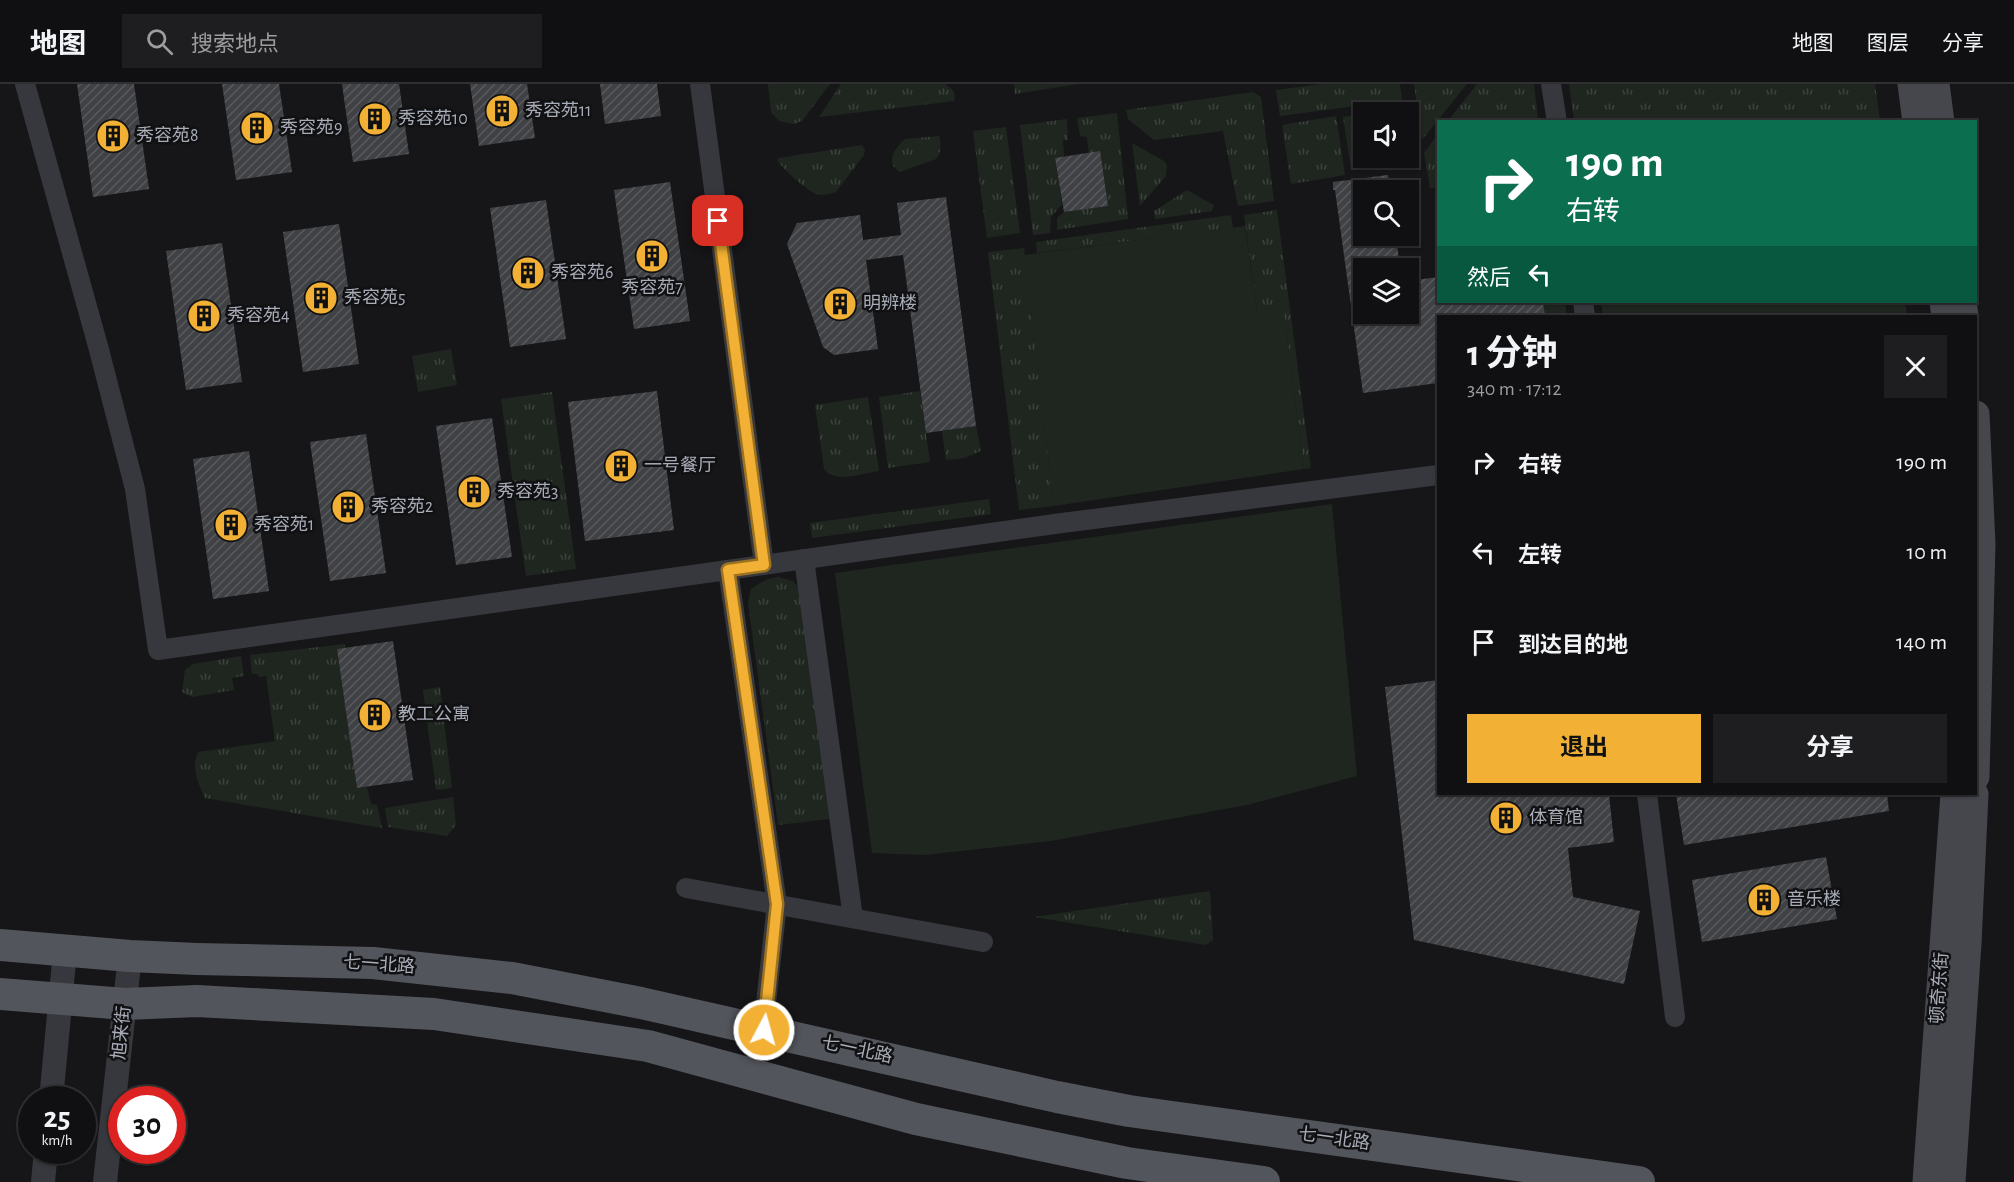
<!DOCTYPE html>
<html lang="zh">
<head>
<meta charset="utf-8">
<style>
	body { margin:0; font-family:"Alegreya Sans","Noto Sans SC",sans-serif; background:#1e1e20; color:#f1f3f6; height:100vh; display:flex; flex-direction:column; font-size:22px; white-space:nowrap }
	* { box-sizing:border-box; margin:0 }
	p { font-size:20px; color:#9c9d9f }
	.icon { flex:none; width:33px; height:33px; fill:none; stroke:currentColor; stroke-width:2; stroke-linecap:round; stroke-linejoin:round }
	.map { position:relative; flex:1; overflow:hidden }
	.panel { position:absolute; left:1437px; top:231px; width:540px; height:480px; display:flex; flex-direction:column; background:#101012; border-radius:0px; box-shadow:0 2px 4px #0004,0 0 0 2px #303032 }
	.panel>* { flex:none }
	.hud { position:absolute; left:1437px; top:36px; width:540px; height:183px; border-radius:0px; box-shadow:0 2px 4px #0004,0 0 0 2px #303032; background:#0b6e4f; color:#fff; overflow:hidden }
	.fabs { position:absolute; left:1353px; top:18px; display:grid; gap:12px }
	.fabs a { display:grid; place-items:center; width:66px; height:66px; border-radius:0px; background:#101012; box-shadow:0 2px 4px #0004,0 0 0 2px #303032; font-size:30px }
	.speed { position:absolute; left:18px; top:1002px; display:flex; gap:12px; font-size:30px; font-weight:700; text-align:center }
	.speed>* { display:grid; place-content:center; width:78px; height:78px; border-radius:50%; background:#101012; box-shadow:0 2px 4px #0004,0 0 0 2px #303032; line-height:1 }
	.speed small { font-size:15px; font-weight:400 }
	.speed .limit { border:9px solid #d22; background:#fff; color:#111 }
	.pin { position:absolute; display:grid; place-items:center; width:51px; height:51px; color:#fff; margin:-26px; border-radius:12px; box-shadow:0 3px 9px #0006 }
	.me { position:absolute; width:66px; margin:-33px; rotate:6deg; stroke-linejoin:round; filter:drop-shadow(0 0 4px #0008) }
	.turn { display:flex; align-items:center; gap:21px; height:126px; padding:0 30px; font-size:27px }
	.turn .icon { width:78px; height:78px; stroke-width:2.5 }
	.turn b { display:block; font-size:42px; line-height:51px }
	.then { display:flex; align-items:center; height:57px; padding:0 30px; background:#0003; gap:12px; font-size:22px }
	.round { display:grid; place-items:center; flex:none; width:63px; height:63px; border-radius:0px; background:#1e1e20 }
	.overview { display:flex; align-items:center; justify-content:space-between; height:102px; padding:0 30px }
	h1 { font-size:36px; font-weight:700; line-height:45px }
	.primary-button { display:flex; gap:12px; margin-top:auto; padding:12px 30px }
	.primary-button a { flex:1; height:69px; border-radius:0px; background:#f2b134; color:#111; font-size:24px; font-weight:700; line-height:69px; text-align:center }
	.primary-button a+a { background:#1e1e20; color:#f1f3f6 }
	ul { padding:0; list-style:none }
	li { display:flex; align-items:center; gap:18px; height:90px; padding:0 30px }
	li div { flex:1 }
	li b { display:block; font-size:22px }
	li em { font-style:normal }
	header { display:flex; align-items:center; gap:36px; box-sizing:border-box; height:84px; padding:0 30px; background:#101012; border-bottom:2px solid #303032 }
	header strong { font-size:28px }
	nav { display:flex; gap:33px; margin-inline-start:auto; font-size:21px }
	.search { width:420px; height:54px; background:#1e1e20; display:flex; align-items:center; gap:15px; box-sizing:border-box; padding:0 21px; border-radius:0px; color:#9c9d9f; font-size:22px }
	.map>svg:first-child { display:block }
	.grass { fill:url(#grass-tufts) }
	.pitch { fill:#1e261f }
	.building { fill:url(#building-hatch) }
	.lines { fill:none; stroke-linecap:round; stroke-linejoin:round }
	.minor { stroke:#37383d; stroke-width:20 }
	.tertiary { stroke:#37383d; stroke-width:24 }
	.secondary { stroke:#45474d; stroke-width:27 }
	.primary { stroke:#53555c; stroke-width:32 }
	.route-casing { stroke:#9d7322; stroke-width:15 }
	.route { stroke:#f2b134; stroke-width:10 }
	.labels { text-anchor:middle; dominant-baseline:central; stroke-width:5; stroke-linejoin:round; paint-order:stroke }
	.poi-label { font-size:18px; fill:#a8adb8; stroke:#111113; text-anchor:start }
	.street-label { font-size:18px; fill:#a8adb8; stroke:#111113 }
</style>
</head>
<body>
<header>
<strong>地图</strong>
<div class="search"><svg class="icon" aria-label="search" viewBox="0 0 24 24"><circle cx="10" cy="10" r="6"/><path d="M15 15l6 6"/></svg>搜索地点</div>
<nav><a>地图</a><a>图层</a><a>分享</a></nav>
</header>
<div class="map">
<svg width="2014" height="1098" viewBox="0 0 2014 1098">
	<defs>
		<pattern id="grass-tufts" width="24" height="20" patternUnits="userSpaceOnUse" patternTransform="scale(1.5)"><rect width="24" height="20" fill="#1e261f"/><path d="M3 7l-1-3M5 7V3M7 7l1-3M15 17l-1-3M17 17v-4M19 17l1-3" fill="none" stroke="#3c433d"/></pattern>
		<pattern id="building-hatch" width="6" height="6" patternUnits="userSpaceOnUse" patternTransform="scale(1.5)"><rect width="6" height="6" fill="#404145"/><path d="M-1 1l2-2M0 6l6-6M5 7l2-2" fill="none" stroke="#595a5e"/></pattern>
	</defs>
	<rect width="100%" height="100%" fill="#161618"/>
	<g class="grass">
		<polygon points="768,0 830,0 802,37 794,40 779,37 771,28"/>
		<path d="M841,0H945C952,5 957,8 954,17L947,18L819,33Z"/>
		<polygon points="1014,0 1078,0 1015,10"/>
		<polygon points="1322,0 1400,0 1402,16 1280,32 1276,6"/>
		<polygon points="1414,0 1467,0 1422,56"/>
		<polygon points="1477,0 1534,0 1538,37 1448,37"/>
		<polygon points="1569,0 1875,0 1880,37 1574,37"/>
		<polygon points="1253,8 1261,13 1274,117 1238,122 1223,47 1154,56 1128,35 1126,26"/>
		<polygon points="1117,29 1128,135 1057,146 1057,134 1064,128 1108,121 1089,69 1087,53 1080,52 1077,34"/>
		<polygon points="1363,30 1364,74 1385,74 1378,75 1379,81 1351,85 1343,33"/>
		<polygon points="1336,32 1345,91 1291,100 1282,41"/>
		<polygon points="1067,35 1068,56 1063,56 1064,73 1055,74 1062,120 1051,133 1050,149 1033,151 1020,41"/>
		<polygon points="1006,43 1020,149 987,154 973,47"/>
		<polygon points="1438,50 1438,103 1430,104 1424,69"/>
		<path d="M939,52C941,60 942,68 936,75L900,88C884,79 895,64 905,55Z"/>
		<polygon points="1132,59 1164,77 1167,81 1166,92 1140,122"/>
		<path d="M862,61L865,66L864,71L836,108C830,110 824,112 817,110C808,108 782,84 777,76L779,74Z"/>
		<polygon points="1187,106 1214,121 1212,127 1155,135 1154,127"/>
		<polygon points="1277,126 1311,384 1304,385 1284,230 1258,233 1244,131"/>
		<polygon points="1231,131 1233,144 1037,169 1036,158"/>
		<polygon points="1024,164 1054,422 1019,426 988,168"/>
		<polygon points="1543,218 1565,218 1567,232 1545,232"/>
		<polygon points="1601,218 1905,218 1907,232 1603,232"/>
		<polygon points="451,265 457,301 418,308 412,272"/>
		<polygon points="920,307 930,378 888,384 879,313"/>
		<polygon points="552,308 576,485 526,492 501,315"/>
		<path d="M868,313L879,387C863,389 835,400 824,385L815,321Z"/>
		<polygon points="976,342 981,367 964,374 946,376 942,347"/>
		<polygon points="989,415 991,430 812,454 810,439"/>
		<path d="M778,493L793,497L800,505L830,735L778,741L748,519L751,505C760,499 767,494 778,493Z"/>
		<path d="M345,560V564L337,565L357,704L367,703L371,720L377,721L382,744L205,714C198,699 191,684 198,668L275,657L266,592L259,593L257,590H252L250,571Z"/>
		<polygon points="241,572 244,592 232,594 234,606 192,613 182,608 185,586 193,580"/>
		<polygon points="440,603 452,704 436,706 423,606"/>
		<polygon points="453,713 456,741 447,752 388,743 385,724"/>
		<polygon points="1210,807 1213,856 1206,861 1034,833"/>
	</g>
	<g class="pitch">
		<polygon points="1245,142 1258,233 1284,229 1304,385 1054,422 1024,171"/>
		<polygon points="1332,420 1357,692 1247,721 1051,757 924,771 872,769 835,489"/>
	</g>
	<g class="building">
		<polygon points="77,0 134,0 149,105 93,113"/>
		<polygon points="222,0 279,0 292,88 236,96"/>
		<polygon points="342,0 399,0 409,70 353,78"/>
		<polygon points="470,0 527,0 535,54 479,62"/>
		<polygon points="600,0 657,0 661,32 605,40"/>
		<polygon points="1100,67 1108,122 1064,128 1055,74"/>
		<polygon points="1388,91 1390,106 1364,106 1364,152 1396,152 1400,184 1364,184 1364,230 1408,230 1408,197 1438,193 1438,218 1543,218 1545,232 1438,232 1438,299 1363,309 1335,106 1333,106 1333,98"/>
		<polygon points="670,98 690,237 634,245 614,106"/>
		<polygon points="946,113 976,342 926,349 903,171 866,176 878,265 834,271 823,263 787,160 797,139 860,131 863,156 901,151 897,119"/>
		<polygon points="546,116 566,255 510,263 490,124"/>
		<polygon points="339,140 359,280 303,288 283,148"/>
		<polygon points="222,159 242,298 186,306 166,167"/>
		<polygon points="657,307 674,446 585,457 568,318"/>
		<polygon points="492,334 512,473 456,481 436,342"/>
		<polygon points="366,350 386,489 330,497 310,358"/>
		<polygon points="249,367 269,507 213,515 193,375"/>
		<polygon points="393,557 413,696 357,704 337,565"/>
		<polygon points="1438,596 1438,710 1609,710 1614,758 1568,764 1573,813 1640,827 1624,900 1414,856 1385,603"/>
		<polygon points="1676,710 1887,710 1889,727 1684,761"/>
		<polygon points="1826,773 1837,835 1702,858 1692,796"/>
	</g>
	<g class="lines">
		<g class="minor">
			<polyline points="25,0 98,262 135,405 158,566 1062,439 1438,391"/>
			<polyline points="700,0 764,481"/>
			<polyline points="1551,0 1557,38"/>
			<polyline points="1583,218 1585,232"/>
			<polyline points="804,475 853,834"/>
			<polyline points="728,486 777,820 763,946"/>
			<polyline points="1647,710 1675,933"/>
			<polyline points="686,804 983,858"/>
		</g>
		<g class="tertiary">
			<polyline points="51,1016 65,867"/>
			<polyline points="43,1098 46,1066"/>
			<polyline points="105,1098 130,872"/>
		</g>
		<g class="secondary">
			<polyline points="1911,0 1916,38"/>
			<polyline points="1936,0 1941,38"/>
			<polyline points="1943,218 1945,232"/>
			<polyline points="1963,218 1965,232"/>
			<polyline points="1976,330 1982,460 1976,693"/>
			<polyline points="1926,1098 1954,710"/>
			<polyline points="1952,1098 1968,859 1975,710"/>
		</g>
		<g class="primary">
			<polyline points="0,861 130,872 197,875 373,879 512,894 641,919 1057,1013 1129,1027 1639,1098"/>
			<polyline points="0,910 125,920 197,917 434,930 648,962 916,1035 1127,1079 1264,1098"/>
		</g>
	</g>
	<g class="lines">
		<defs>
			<polyline id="route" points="718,137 764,481 728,486 777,820 764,946"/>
		</defs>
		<use href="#route" class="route-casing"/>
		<use href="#route" class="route"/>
	</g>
	<defs>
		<symbol id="building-disc" viewBox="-11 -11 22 22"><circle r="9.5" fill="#f2b134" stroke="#111113"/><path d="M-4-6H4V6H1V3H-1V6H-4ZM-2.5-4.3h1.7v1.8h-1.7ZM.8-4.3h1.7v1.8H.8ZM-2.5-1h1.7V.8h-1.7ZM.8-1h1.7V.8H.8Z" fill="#111"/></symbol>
	</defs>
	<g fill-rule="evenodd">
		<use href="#building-disc" x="483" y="8" width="38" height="38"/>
		<use href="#building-disc" x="356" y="16" width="38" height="38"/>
		<use href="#building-disc" x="238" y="25" width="38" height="38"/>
		<use href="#building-disc" x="94" y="33" width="38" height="38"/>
		<use href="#building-disc" x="633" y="153" width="38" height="38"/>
		<use href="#building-disc" x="509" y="170" width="38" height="38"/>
		<use href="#building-disc" x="302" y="195" width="38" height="38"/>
		<use href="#building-disc" x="821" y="201" width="38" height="38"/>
		<use href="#building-disc" x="185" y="213" width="38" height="38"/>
		<use href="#building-disc" x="602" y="363" width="38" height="38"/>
		<use href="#building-disc" x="455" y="389" width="38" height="38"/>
		<use href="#building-disc" x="329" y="404" width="38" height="38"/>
		<use href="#building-disc" x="212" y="422" width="38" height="38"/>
		<use href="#building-disc" x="356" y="612" width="38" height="38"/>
		<use href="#building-disc" x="1487" y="715" width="38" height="38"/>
		<use href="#building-disc" x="1745" y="797" width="38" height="38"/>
	</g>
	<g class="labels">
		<g class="poi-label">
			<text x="525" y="27">秀容苑11</text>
			<text x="398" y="35">秀容苑10</text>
			<text x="280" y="44">秀容苑9</text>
			<text x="136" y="52">秀容苑8</text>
			<text x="551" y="189">秀容苑6</text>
			<text x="652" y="204" text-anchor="middle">秀容苑7</text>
			<text x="344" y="214">秀容苑5</text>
			<text x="863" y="220">明辨楼</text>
			<text x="227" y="232">秀容苑4</text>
			<text x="644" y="382">一号餐厅</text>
			<text x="497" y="408">秀容苑3</text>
			<text x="371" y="423">秀容苑2</text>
			<text x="254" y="441">秀容苑1</text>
			<text x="398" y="631">教工公寓</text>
			<text x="1529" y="734">体育馆</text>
			<text x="1787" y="816">音乐楼</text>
		</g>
		<g class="street-label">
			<text transform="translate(379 881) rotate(4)">七一北路</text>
			<text transform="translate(1940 904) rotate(-86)">顿奇东街</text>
			<text transform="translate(122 949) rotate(-84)">旭来街</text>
			<text transform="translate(857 966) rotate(12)">七一北路</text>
			<text transform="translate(1334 1055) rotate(8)">七一北路</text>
		</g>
	</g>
</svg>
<div class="fabs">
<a><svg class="icon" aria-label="sound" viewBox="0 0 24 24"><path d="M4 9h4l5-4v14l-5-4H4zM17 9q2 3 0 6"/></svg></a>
<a><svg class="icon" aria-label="search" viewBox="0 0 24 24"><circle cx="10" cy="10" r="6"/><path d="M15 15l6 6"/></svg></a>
<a><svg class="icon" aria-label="layers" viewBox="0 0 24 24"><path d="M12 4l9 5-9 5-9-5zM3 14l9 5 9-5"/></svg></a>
</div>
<div class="speed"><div>25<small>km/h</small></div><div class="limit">30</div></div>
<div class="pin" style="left:718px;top:137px;background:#d93025"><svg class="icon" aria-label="arrive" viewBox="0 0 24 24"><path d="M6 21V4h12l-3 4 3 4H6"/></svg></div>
<svg class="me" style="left:764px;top:946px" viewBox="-20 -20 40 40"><circle r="17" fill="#f2b134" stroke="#fff" stroke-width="3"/><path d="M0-11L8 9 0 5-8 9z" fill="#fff"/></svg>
<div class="hud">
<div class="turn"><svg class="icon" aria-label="right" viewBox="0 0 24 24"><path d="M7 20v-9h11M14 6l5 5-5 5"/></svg><div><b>190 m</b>右转</div></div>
<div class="then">然后<svg class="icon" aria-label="left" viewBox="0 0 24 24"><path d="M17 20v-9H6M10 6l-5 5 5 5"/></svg></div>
</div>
<section class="panel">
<div class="overview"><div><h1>1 分钟</h1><p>340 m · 17:12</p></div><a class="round"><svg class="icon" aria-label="close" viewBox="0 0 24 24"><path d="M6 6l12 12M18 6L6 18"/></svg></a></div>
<ul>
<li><svg class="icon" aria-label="right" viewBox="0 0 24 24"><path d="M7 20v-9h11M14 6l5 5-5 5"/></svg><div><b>右转</b></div><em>190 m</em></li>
<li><svg class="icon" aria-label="left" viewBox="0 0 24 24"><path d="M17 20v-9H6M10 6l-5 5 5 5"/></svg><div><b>左转</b></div><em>10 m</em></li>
<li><svg class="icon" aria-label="arrive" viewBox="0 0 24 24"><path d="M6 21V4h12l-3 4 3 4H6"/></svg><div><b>到达目的地</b></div><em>140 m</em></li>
</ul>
<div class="primary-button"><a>退出</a><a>分享</a></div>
</section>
</div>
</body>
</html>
